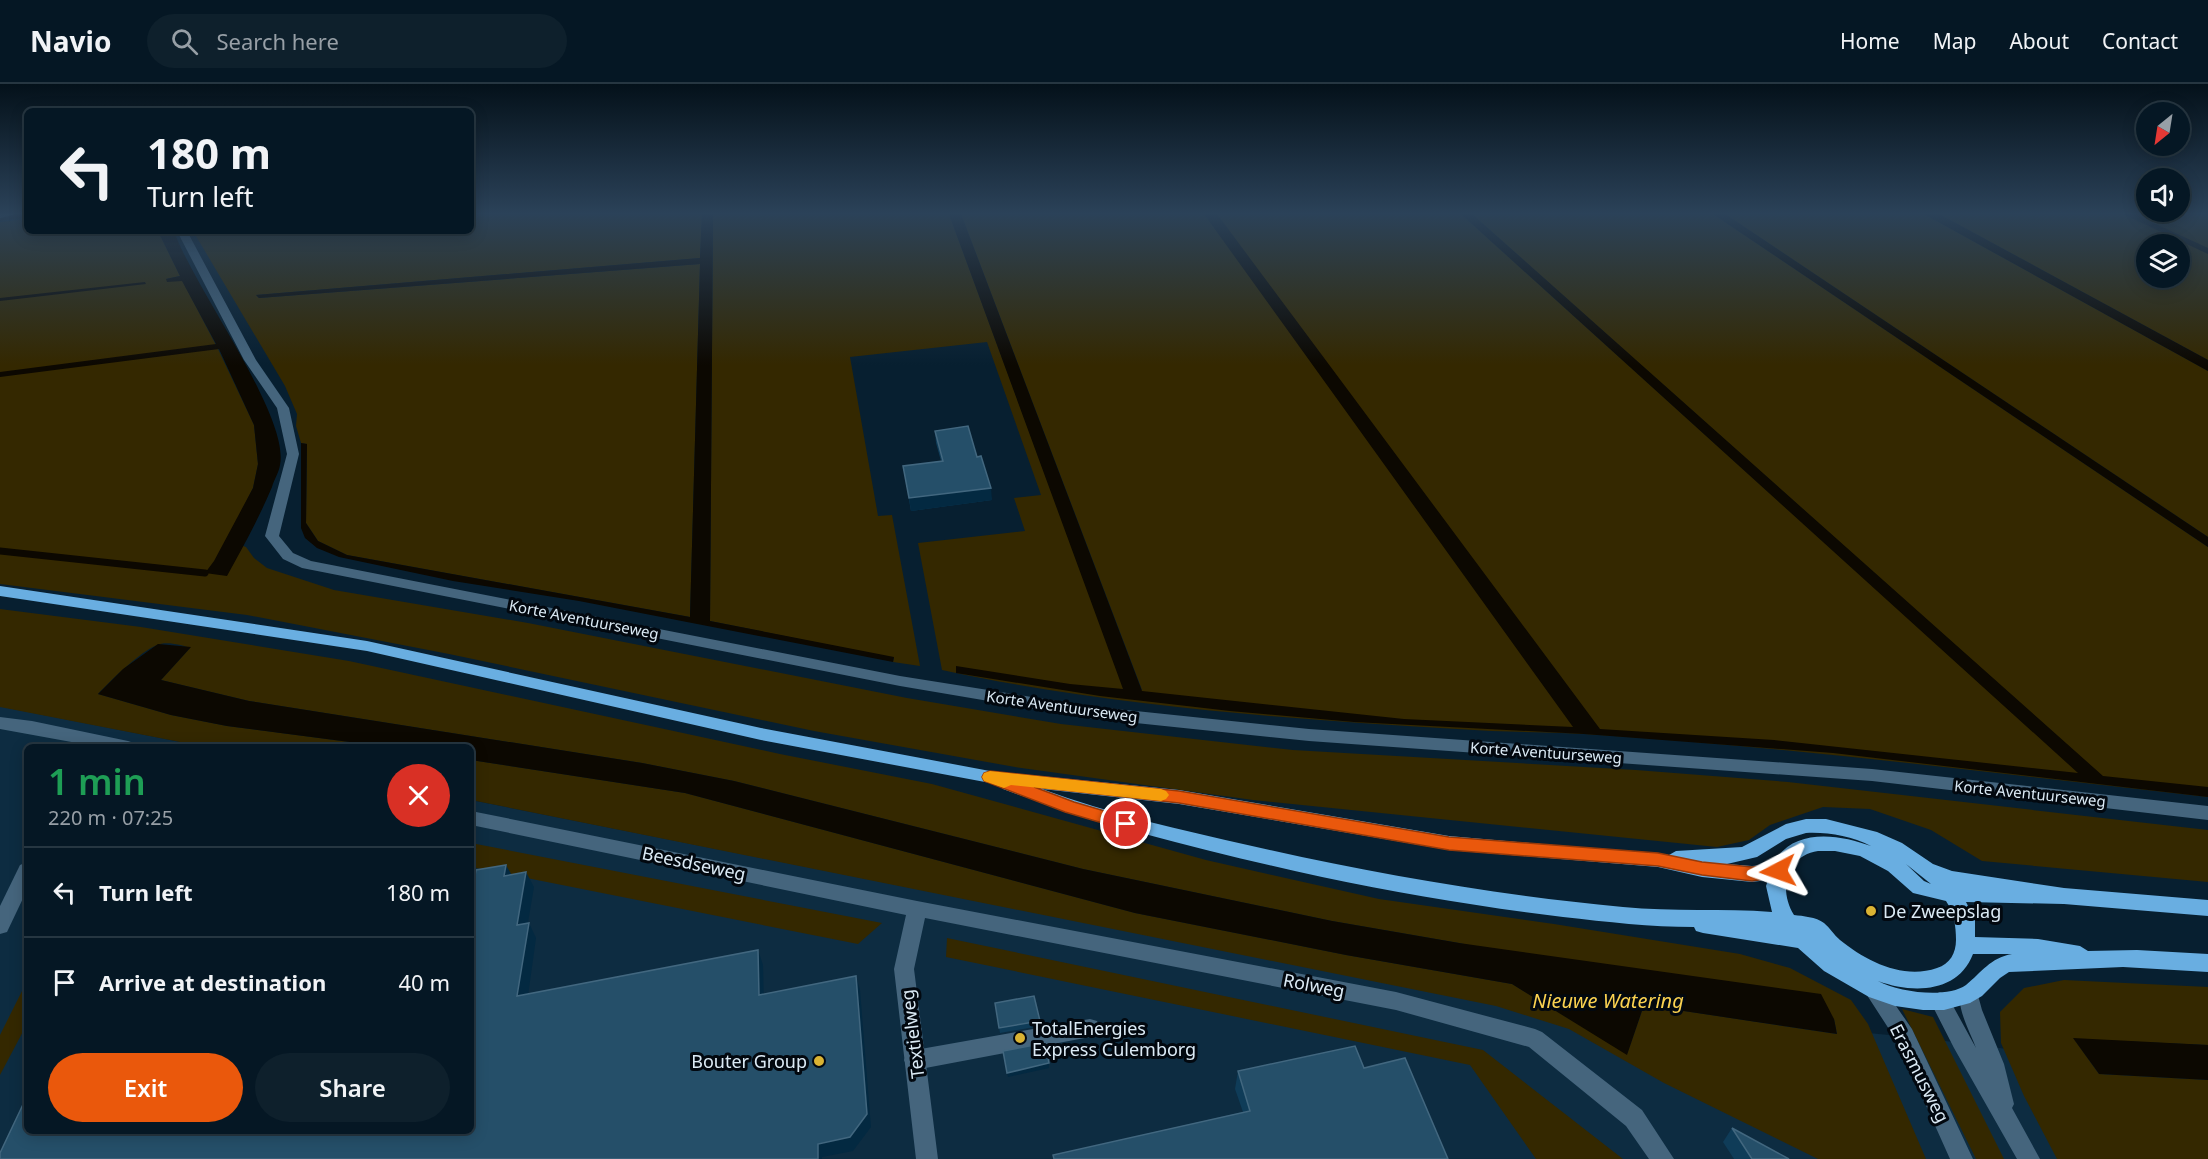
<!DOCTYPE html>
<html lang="en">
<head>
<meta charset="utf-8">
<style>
	body { margin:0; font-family:"Noto Sans",sans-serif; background:#0e202c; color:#f1f3f6; height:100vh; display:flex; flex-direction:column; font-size:22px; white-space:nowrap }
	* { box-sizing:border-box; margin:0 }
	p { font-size:20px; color:#979fa6 }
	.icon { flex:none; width:33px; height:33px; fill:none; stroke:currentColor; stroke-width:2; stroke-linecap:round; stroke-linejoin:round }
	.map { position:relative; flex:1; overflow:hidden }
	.sheet { position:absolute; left:24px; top:660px; width:450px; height:390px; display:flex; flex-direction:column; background:#051724; border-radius:9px; box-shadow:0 3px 15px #0003,0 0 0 2px #263641 }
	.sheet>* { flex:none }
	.banner { position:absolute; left:24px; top:24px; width:450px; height:126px; border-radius:9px; box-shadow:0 3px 15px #0003,0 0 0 2px #263641; background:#051724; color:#f1f3f6; overflow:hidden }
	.needle { width:39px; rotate:210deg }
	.buttons { position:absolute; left:2136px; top:18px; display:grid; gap:12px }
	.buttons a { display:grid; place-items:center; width:54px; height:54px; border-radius:50%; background:#051724; box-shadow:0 3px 15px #0003,0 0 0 2px #263641; font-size:30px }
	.pin { position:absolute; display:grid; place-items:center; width:51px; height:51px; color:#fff; margin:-26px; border:3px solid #fff; border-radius:50%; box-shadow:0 2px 6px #0007 }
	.me { position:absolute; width:66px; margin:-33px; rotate:266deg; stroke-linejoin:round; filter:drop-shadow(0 0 4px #0008) }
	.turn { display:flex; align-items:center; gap:21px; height:126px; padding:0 24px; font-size:27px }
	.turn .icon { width:78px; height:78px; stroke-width:2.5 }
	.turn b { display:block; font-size:42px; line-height:51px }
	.round { display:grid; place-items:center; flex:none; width:63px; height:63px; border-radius:32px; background:#0e202c }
	.overview { display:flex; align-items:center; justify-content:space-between; height:102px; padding:0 24px }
	h1 { font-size:36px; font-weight:600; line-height:45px; color:#1e9e55 }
	.action { display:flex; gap:12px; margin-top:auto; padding:12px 24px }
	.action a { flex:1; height:69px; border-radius:36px; background:#ea580c; color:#fff; font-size:24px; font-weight:600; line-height:69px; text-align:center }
	.action a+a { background:#0e202c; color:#f1f3f6 }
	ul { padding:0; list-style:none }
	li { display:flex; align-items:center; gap:18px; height:90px; padding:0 24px; border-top:2px solid #263641 }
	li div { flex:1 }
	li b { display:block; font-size:22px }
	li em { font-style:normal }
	header { display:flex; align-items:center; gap:36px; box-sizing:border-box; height:84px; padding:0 30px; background:#051724; border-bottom:2px solid #263641 }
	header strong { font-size:28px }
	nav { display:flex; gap:33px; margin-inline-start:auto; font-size:21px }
	.search { width:420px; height:54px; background:#0e202c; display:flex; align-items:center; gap:15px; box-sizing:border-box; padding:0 21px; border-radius:33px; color:#979fa6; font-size:22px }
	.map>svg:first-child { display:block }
	.built { fill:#0d2c41 }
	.green { fill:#342800; fill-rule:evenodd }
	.water { fill:#0c0801 }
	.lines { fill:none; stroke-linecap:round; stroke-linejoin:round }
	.stream-far1 { stroke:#0c0801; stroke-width:5 }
	.stream { stroke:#0c0801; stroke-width:7 }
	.service { fill:#45657d; fill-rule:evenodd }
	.minor { fill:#45657d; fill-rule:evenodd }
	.tertiary { fill:#45657d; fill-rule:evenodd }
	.primary { fill:#69aee1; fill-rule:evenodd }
	.wall { fill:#0f3c58 }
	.shaded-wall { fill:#032941 }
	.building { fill:#254f69; stroke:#42677f; stroke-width:1.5 }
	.route { fill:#ea580c; stroke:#983908; stroke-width:1.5 }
	.slow { fill:#f59e0b }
	.poi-dot { fill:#dab333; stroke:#02080f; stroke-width:2 }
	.labels { text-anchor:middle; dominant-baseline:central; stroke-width:6; stroke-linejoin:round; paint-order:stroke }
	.street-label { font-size:15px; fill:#dbeaf5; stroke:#02080f }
	.near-street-label { font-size:18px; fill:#dbeaf5; stroke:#02080f }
	.near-poi-label { font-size:18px; fill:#dbeaf5; stroke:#02080f; text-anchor:start }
	.near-water-label { font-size:20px; font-style:italic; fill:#fbd250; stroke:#02080f }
</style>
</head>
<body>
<header>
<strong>Navio</strong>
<div class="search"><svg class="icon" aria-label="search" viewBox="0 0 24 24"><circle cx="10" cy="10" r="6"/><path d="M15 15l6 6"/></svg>Search here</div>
<nav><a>Home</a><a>Map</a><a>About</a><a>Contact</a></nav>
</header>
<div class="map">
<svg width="2208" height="1075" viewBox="0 0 2208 1075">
	<rect width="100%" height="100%" fill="#071f30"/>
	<polygon class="built" points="0,570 3,623 206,663 27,663 27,1047 471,1047 471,716 1423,906 1930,955 2208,991 2208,1075 0,1075"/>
	<g class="green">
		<polygon points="471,130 702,130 700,174 256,211 259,214 700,180 690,533 347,471 318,457 306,439 307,360 301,359 296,342 297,330 285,302 193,147 471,147"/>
		<path d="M713,130H949L1124,605L1142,606L961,130H1461L2079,689L2102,692L1472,130H1713L2208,463V713C2000,690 1793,663 1584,650C1542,648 1499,648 1457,645C1289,635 1107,622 942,586L918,459L1025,447L1014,414L1041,411L987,258L850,273L878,432L892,431L920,582L893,578L894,574L710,537Z"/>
		<polygon points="1725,130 1924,130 2208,287 2208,453"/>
		<path d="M1939,130H2208V276ZM2146,160H2180V194H2146Z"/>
		<polygon points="27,135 27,147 158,147 180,192 166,195 182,196 218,265 254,341 258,380 253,404 227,456 246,463 254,474 267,484 334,506 528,539 907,614 1061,640 1293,666 1636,686 1788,698 2208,746 2208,798 1982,777 1931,746 1870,725 1823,723 1770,741 1749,756 1717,763 1253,716 1015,683 814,647 449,570 247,531 0,500 0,138"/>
		<path d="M0,525L141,543L349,577L780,670L932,700L1206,776L1379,815L1554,840L1740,870L1790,884L1851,916L1868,940L1926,1075H1818L1664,999L1569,945L1496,922L471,716V676L685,709L1135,829L1346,871L1512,900L1627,970L1644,921L1837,950L1834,935L1459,859L1332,837L1083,785L734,697L642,679L249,617L161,596L190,564C182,561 166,557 157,561C141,567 110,597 98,610L171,631L227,642L388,663H206L0,623Z"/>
		<polygon points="471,759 882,839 858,860 471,783"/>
		<polygon points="947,854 1483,966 1623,1075 1536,1075 1470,981 946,873"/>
		<polygon points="2064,896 2208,903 2208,961 2074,955 2099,990 2208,996 2208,1075 2057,1075 2024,1012 2001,959 2000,928 2024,904"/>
		<polygon points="27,897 27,940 0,991 0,951"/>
		<polygon points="1902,925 1933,933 2004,1075 1976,1075"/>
	</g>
	<g class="water">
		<polygon points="702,130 713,130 710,537 894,573 893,578 579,517 453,497 339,473 317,464 305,454 301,444 301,359 307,360 306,439 318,457 347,471 690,533 700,180 259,214 256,211 700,174"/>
		<polygon points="949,130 961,130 1142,607 1404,635 1573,643 1204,130 1217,130 1600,645 1774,656 2078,689 1461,130 1472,130 2103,692 2208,703 2208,713 1833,669 1584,650 1354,638 1230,627 1100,612 956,589 956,582 1070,600 1123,605"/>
		<polygon points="1713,130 1725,130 2208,453 2208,463"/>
		<polygon points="1924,130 1939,130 2208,276 2208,287"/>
		<polygon points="2123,130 2134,130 2208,164 2208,170"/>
		<path d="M158,147H174C193,202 290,332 280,381C279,388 274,396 272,403C259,434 243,463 227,492L205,489L214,477L253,404L258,380L254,341L219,265L0,293V288L216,260L182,197L167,198L166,195L180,192Z"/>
		<polygon points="145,198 146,200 0,217 0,214"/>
		<polygon points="158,560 191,563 161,596 249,617 642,679 734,697 1083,785 1332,837 1459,859 1821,910 1834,935 1837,950 1644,921 1627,971 1512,900 1346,871 1135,829 685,709 471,676 471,663 388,663 227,642 171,631 98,610 123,585"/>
		<polygon points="2073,954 2208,961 2208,996 2099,990"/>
	</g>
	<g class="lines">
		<polyline class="stream-far1" points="0,134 27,131"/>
		<polyline class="stream" points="0,467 205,489"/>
		<polygon class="service" points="1090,935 1097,937 1100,944 1097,951 1090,953 915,986 907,983 904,976 907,969 915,966"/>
		<g class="minor">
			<polygon points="0,130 16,130 0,134"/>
			<polygon points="177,147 187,147 256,276 289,324 299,370 279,452 293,469 311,477 900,592 1088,622 1309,645 1872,685 2208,722 2208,736 1872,697 1309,657 1088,634 900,602 302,484 283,475 265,452 287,370 277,324 244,276"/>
			<polygon points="0,633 32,637 128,657 134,659 136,663 99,663 0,645"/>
			<polygon points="471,727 917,817 1396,908 1535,945 1542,948 1642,1026 1674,1075 1649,1075 1626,1042 1529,963 1396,926 925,834 914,885 938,1075 916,1075 894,885 906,831 471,741"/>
			<polygon points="27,778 27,806 7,848 0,850 0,822 20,781"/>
		</g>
		<g class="tertiary">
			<polygon points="1873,896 1880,899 1912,945 1973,1075 1950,1075 1898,959 1863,905 1866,899"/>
			<path d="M1969,901L1976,904L1982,926L2004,980L2014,1020L2012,1024L2040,1075H2017L1954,964L1930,917L1933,911L1940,908L1947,911L1976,964C1970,947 1954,921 1962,904Z"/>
		</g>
		<path class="primary" d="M0,502L367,557L761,644L990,687L1179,706L1449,752L1669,771L1676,767L1742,763L1786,740L1806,735H1826L1877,748L1902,759L1933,780L1952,787L2064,804L2208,816V832L2064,820L1966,818L1975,836V853L2038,855L2080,862L2088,867L2137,866L2208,870V888L2123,883L2009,888L2000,894L1982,912L1970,919L1944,926H1923L1895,922L1869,913L1824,887L1798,864L1703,849L1696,847L1694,843C1651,843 1607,838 1563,833C1482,823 1402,810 1322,793C1214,769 1107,743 1003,705L1001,701L761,656L367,567L0,512ZM1042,705L1179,720L1449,766L1658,783L1702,793L1752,798L1768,796L1766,802L1772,828C1723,824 1673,828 1623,823C1497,811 1374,790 1252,762C1181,746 1110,730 1042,705ZM1806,749C1828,748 1851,752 1871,762C1839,750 1792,743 1773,780L1752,782L1727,780L1757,773L1786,755ZM1818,767H1835L1860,772L1888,787L1913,809L1946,817C1954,829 1956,842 1956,856C1956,869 1950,880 1937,884C1903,896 1866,877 1840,856C1834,851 1830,844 1824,839C1816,833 1803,832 1794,831C1778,805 1786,772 1818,767ZM1906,780L1931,800L1924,797ZM1973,870H2012C1990,874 1982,888 1966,901C1946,915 1899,908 1878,897C1913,910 1958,909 1973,870Z"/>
	</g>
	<g class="wall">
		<polygon points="935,347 977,373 992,416 911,427 903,382 941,377 936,359"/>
		<polygon points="995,919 1040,937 1040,942 1000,949"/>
		<polygon points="1364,984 1448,1075 1053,1075 1053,1071 1243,1028 1235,1005 1238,987"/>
		<polygon points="1732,1044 1789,1075 1734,1075 1723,1058"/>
	</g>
	<g class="shaded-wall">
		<polygon points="991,404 992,416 911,427 909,414"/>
		<polygon points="506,781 514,795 504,792"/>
		<polygon points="526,788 534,803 525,856 517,841"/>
		<polygon points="529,839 536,854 526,926 517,912"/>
		<polygon points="758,866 763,881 764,925 759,911"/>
		<polygon points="856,892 860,906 871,1043 853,1067 822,1073 822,1075 818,1075 818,1060"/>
		<polygon points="1049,979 1049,984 1008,993 1007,989"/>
	</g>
	<g class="building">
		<polygon points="968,342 977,373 981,372 991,404 909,414 903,382 943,377 935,347"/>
		<polygon points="506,781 504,792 526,788 517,841 529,839 517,912 758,866 759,911 856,892 867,1030 850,1053 818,1060 818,1075 0,1075 0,1069 27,1012 27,1047 471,1047 471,797 474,797 476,786"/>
		<polygon points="1034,912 1040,937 999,944 995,919"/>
		<polygon points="1045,959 1049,979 1007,989 1003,967"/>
		<polygon points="1355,962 1364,984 1405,974 1448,1075 1054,1075 1053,1071 1250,1027 1238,987"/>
		<polygon points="1732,1044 1789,1075 1752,1075"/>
	</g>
	<linearGradient id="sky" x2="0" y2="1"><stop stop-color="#04111a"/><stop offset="0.46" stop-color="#2b4259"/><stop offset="1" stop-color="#2b4259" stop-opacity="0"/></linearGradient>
	<rect width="2208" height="281" fill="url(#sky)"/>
	<polygon class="route" points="990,687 1179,707 1449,753 1658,769 1702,778 1752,783 1778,780 1784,782 1786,787 1784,792 1752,797 1702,791 1658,782 1449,766 1179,719 1034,703 1074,718 1132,735 1134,740 1132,744 1126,746 1065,728 984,697 982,693 984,689"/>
	<polygon class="slow" points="990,687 1161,705 1166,707 1169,711 1166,715 1161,717 1011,701 1004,704 984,697 982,693 984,689"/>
	<g class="poi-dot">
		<circle cx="1871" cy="827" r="6"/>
		<circle cx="1020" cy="954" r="6"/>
		<circle cx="819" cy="977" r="6"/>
	</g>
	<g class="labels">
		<g class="street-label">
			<text transform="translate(584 535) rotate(11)">Korte Aventuurseweg</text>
			<text transform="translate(1062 622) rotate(8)">Korte Aventuurseweg</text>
			<text transform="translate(1546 668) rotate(4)">Korte Aventuurseweg</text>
			<text transform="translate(2030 709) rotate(6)">Korte Aventuurseweg</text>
		</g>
		<g class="near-street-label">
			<text transform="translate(694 779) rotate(12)">Beesdseweg</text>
			<text transform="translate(1314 901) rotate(11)">Rolweg</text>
			<text transform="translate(912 950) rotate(-97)">Textielweg</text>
			<text transform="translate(1920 989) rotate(63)">Erasmusweg</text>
		</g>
		<g class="near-poi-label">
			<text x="1883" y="827">De Zweepslag</text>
			<text x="1032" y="944">TotalEnergies<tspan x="1032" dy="21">Express Culemborg</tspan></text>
			<text x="807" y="977" text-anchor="end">Bouter Group</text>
		</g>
		<g class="near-water-label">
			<text x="1608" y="916">Nieuwe Watering</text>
		</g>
	</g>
</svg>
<div class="buttons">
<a><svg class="needle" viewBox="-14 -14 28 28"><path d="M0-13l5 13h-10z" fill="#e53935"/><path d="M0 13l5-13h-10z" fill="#979fa6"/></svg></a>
<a><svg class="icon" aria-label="sound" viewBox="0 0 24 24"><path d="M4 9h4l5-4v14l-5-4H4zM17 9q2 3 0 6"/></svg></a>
<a><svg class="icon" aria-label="layers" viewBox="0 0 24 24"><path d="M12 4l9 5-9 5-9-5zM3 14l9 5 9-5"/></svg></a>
</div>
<div class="pin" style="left:1126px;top:740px;background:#d93025"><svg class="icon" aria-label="arrive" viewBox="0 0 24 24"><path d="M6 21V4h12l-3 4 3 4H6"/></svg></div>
<svg class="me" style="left:1778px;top:787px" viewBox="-20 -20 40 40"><path d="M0-17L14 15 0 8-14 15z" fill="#ea580c" stroke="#fff" stroke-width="4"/></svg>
<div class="banner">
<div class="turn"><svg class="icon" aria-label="left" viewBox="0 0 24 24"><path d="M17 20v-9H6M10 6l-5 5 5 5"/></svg><div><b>180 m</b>Turn left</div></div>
</div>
<section class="sheet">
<div class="overview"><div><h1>1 min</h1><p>220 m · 07:25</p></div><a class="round" style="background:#d93025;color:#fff"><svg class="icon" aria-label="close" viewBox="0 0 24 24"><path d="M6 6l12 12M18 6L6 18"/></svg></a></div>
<ul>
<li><svg class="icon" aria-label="left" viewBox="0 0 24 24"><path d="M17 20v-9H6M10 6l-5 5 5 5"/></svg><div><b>Turn left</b></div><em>180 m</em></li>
<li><svg class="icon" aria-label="arrive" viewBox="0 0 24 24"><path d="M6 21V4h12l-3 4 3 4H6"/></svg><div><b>Arrive at destination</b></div><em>40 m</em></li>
</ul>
<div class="action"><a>Exit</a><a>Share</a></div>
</section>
</div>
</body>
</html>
